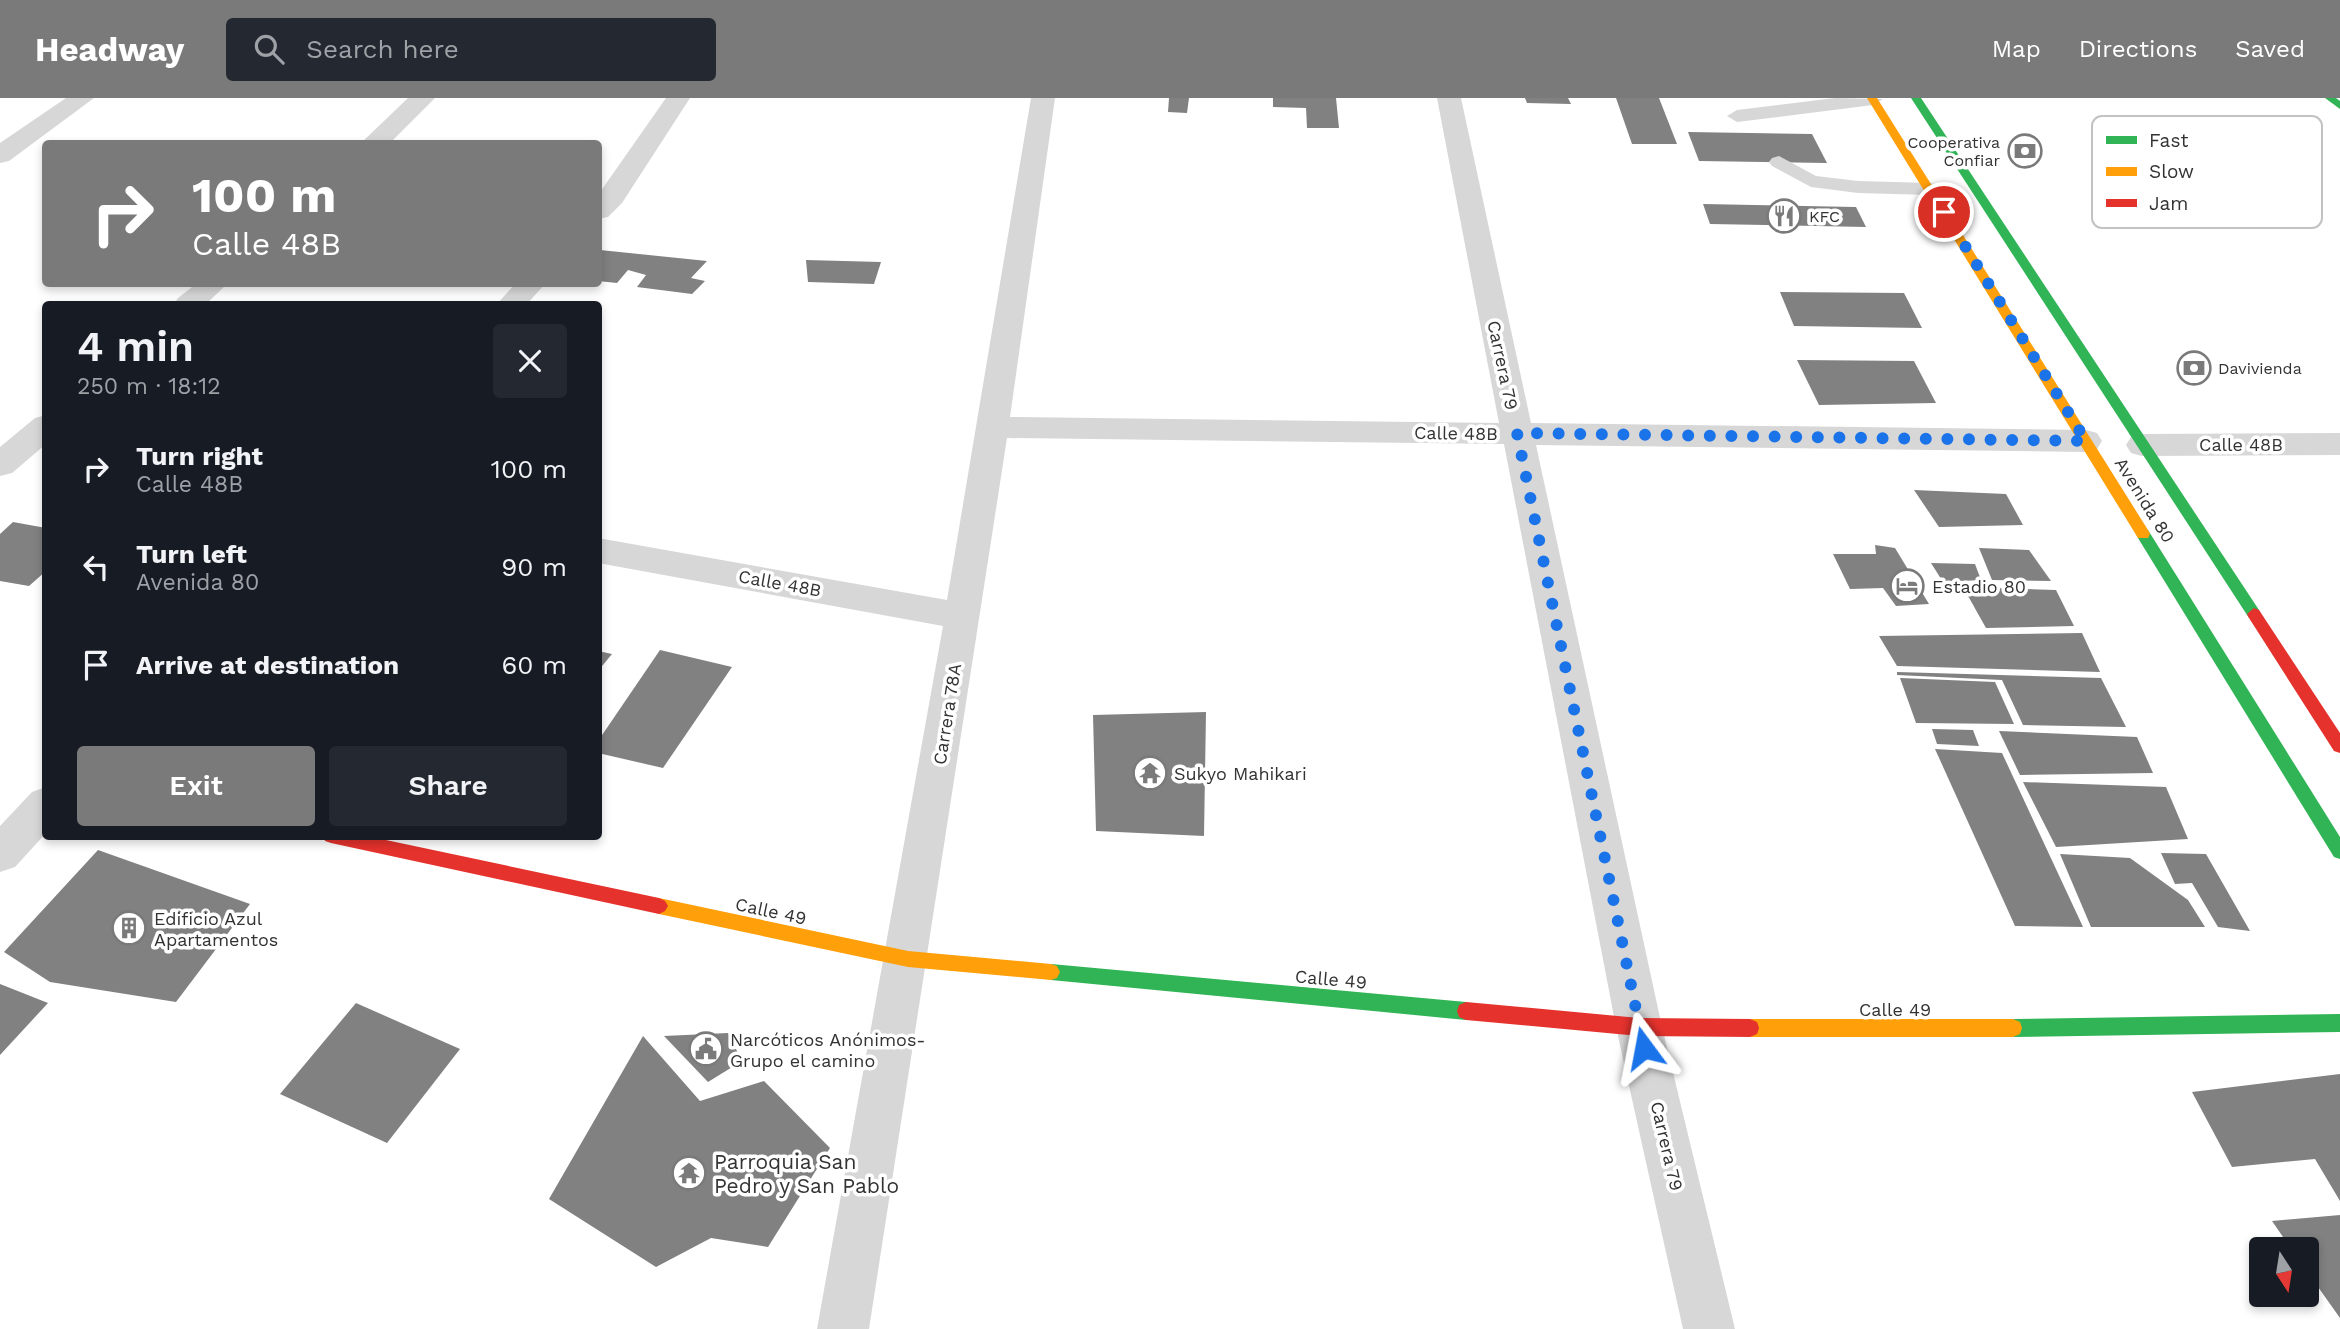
<!DOCTYPE html>
<html lang="en">
<head>
<meta charset="utf-8">
<style>
	body { margin:0; font-family:"Work Sans",sans-serif; background:#242831; color:#f1f3f6; height:100vh; display:flex; flex-direction:column; font-size:26px; white-space:nowrap }
	* { box-sizing:border-box; margin:0 }
	p { font-size:23px; color:#9ea1a6 }
	.icon { flex:none; width:38px; height:38px; fill:none; stroke:currentColor; stroke-width:2; stroke-linecap:round; stroke-linejoin:round }
	.map { position:relative; flex:1; overflow:hidden }
	.panel { position:absolute; left:42px; top:203px; width:560px; height:539px; display:flex; flex-direction:column; background:#171b24; border-radius:7px; box-shadow:0 4px 10px #0003 }
	.panel>* { flex:none }
	.hud { position:absolute; left:42px; top:42px; width:560px; height:147px; border-radius:7px; box-shadow:0 4px 10px #0003; background:#7a7a7a; color:#fff; overflow:hidden }
	.needle { width:46px; rotate:168deg }
	.fabs { position:absolute; left:2249px; top:1139px; display:grid; gap:14px }
	.fabs a { display:grid; place-items:center; width:70px; height:70px; border-radius:7px; background:#171b24; box-shadow:0 4px 10px #0003; font-size:35px }
	.pin { position:absolute; display:grid; place-items:center; width:60px; height:60px; color:#fff; margin:-30px; border:4px solid #fff; border-radius:50%; box-shadow:0 2px 7px #0007 }
	.me { position:absolute; width:77px; margin:-38px; rotate:347deg; stroke-linejoin:round; filter:drop-shadow(0 0 5px #0008) }
	.turn { display:flex; align-items:center; gap:24px; height:147px; padding:0 35px; font-size:32px }
	.turn .icon { width:91px; height:91px; stroke-width:2.5 }
	.turn b { display:block; font-size:49px; line-height:60px }
	.round { display:grid; place-items:center; flex:none; width:74px; height:74px; border-radius:7px; background:#242831 }
	.overview { display:flex; align-items:center; justify-content:space-between; height:119px; padding:0 35px }
	h1 { font-size:42px; font-weight:600; line-height:52px }
	.button { display:flex; gap:14px; margin-top:auto; padding:14px 35px }
	.button a { flex:1; height:80px; border-radius:7px; background:#7a7a7a; color:#fff; font-size:28px; font-weight:600; line-height:80px; text-align:center }
	.button a+a { background:#242831; color:#f1f3f6 }
	ul { padding:0; list-style:none }
	li { display:flex; align-items:center; gap:21px; height:98px; padding:0 35px }
	li div { flex:1 }
	li b { display:block; font-size:26px }
	li em { font-style:normal }
	header { display:flex; align-items:center; gap:42px; box-sizing:border-box; height:98px; padding:0 35px; background:#7a7a7a; color:#fff }
	header strong { font-size:33px }
	nav { display:flex; gap:38px; margin-inline-start:auto; font-size:24px }
	.search { width:490px; height:63px; background:#242831; display:flex; align-items:center; gap:18px; box-sizing:border-box; padding:0 24px; border-radius:7px; color:#9ea1a6; font-size:26px }
	.map>svg:first-child { display:block }
	.building { fill:#818181 }
	.lines { fill:none; stroke-linecap:round; stroke-linejoin:round }
	.lane { fill:#d7d7d7; fill-rule:evenodd }
	.street { fill:#d7d7d7; fill-rule:evenodd }
	.fast { fill:#30b455; fill-rule:evenodd }
	.slow { fill:#ff9f0a; fill-rule:evenodd }
	.jam { fill:#e5322d; fill-rule:evenodd }
	.route { stroke:#1a73e8; stroke-width:12; stroke-dasharray:0 21.6 }
	.labels { text-anchor:middle; dominant-baseline:central; stroke-width:7; stroke-linejoin:round; paint-order:stroke }
	.far-poi-label { font-size:16px; fill:#333; stroke:#fff; text-anchor:start }
	.street-label { font-size:18px; fill:#333; stroke:#fff }
	.poi-label { font-size:18px; fill:#333; stroke:#fff; text-anchor:start }
	.near-poi-label { font-size:21px; fill:#333; stroke:#fff; text-anchor:start }
	.key { fill:#fff; stroke:#c2c2c2; stroke-width:2 }
	.key-label { font-size:19px; fill:#333 }
</style>
</head>
<body>
<header>
<strong>Headway</strong>
<div class="search"><svg class="icon" aria-label="search" viewBox="0 0 24 24"><circle cx="10" cy="10" r="6"/><path d="M15 15l6 6"/></svg>Search here</div>
<nav><a>Map</a><a>Directions</a><a>Saved</a></nav>
</header>
<div class="map">
<svg width="2340" height="1231" viewBox="0 0 2340 1231">
	<rect width="100%" height="100%" fill="#fff"/>
	<g class="building">
		<polygon points="1169,0 1189,0 1187,15 1168,14"/>
		<polygon points="1273,0 1336,0 1339,30 1307,30 1306,10 1273,9"/>
		<polygon points="1525,0 1568,0 1571,6 1527,5"/>
		<polygon points="1616,0 1659,0 1677,46 1632,46"/>
		<polygon points="1688,34 1812,36 1827,65 1699,63"/>
		<polygon points="1703,106 1856,109 1866,129 1710,126"/>
		<polygon points="600,152 707,163 691,180 705,183 692,196 637,189 646,177 628,172 617,185 598,183"/>
		<polygon points="806,162 881,164 874,186 808,184"/>
		<polygon points="1780,194 1904,195 1922,230 1794,228"/>
		<polygon points="1797,262 1914,263 1936,305 1819,307"/>
		<polygon points="1914,392 2006,396 2023,427 1939,429"/>
		<polygon points="13,424 46,430 46,473 29,488 0,483 0,436"/>
		<polygon points="1875,447 1895,450 1929,506 1896,508 1883,490 1850,491 1833,456 1876,456"/>
		<polygon points="1979,450 2029,452 2051,483 1992,482"/>
		<polygon points="1931,465 1975,466 1981,482 1943,484"/>
		<polygon points="1963,489 2056,492 2074,528 1986,530"/>
		<polygon points="2082,535 2100,574 1897,568 1879,538"/>
		<polygon points="660,552 732,569 663,670 598,655 598,643"/>
		<polygon points="598,553 612,556 598,573"/>
		<polygon points="1897,574 2101,580 2126,629 2023,627 2002,582 1897,577"/>
		<polygon points="1900,580 1995,584 2014,626 1916,625"/>
		<polygon points="1206,614 1204,738 1096,733 1093,617"/>
		<polygon points="1932,631 1973,632 1979,648 1937,646"/>
		<polygon points="1999,633 2137,639 2153,675 2020,677"/>
		<polygon points="1935,651 2002,655 2083,829 2015,828"/>
		<polygon points="2023,684 2166,689 2188,741 2056,749"/>
		<polygon points="98,752 250,806 176,904 50,884 4,854"/>
		<polygon points="2161,755 2206,756 2250,833 2218,829 2192,785 2175,786"/>
		<polygon points="2060,756 2130,760 2188,802 2205,829 2091,829"/>
		<polygon points="0,886 48,905 0,957"/>
		<polygon points="356,905 460,951 387,1045 280,996"/>
		<polygon points="728,935 742,963 708,984 664,938"/>
		<polygon points="643,938 700,1003 764,983 830,1050 768,1149 711,1140 656,1169 549,1101"/>
		<polygon points="2340,976 2340,1103 2315,1061 2232,1069 2192,994"/>
		<polygon points="2340,1117 2340,1220 2306,1172 2306,1152 2292,1152 2272,1123"/>
	</g>
	<g class="lines">
		<g class="lane">
			<polygon points="1835,0 1883,1 1873,7 1737,24 1727,18 1737,12"/>
			<polygon points="1779,58 1816,78 1858,83 1930,85 1937,87 1940,91 1937,95 1930,97 1858,95 1811,89 1772,68 1769,64 1772,60"/>
		</g>
		<g class="street">
			<polygon points="66,0 94,0 9,63 0,65 0,45"/>
			<polygon points="408,0 435,0 389,46 360,46"/>
			<polygon points="666,0 690,0 622,105 608,119 598,121 598,97"/>
			<polygon points="1031,0 1055,0 1010,319 1499,325 1437,0 1461,0 1531,325 2086,332 2097,335 2102,343 2097,351 2086,354 1536,347 1662,929 1735,1231 1683,1231 1616,929 1504,346 1007,340 869,1231 817,1231 943,528 598,465 598,440 947,502"/>
			<polygon points="196,186 227,186 206,206 174,206 178,200"/>
			<polygon points="515,186 545,186 527,206 497,206"/>
			<polygon points="46,317 46,346 12,375 0,378 0,349 35,320"/>
			<polygon points="2340,335 2340,357 2142,358 2131,355 2126,347 2131,339 2142,336"/>
			<polygon points="46,689 46,735 15,769 0,774 0,728 32,694"/>
		</g>
		<g class="fast">
			<polygon points="1911,0 1921,0 2259,512 2261,516 2259,520 2249,520"/>
			<polygon points="2325,0 2336,0 2340,3 2340,11"/>
			<polygon points="2143,431 2148,432 2340,739 2340,761 2334,759 2138,440 2136,436 2138,432"/>
			<polygon points="1051,866 1466,904 1473,907 1475,913 1473,919 1466,922 1051,882 1045,880 1042,874 1045,868"/>
			<polygon points="2340,916 2340,934 2013,939 2006,936 2004,930 2006,924 2013,921"/>
		</g>
		<g class="slow">
			<polygon points="1867,0 1877,0 2148,432 2150,436 2148,440 2138,440"/>
			<polygon points="659,800 908,853 1051,866 1057,868 1060,874 1057,880 1051,882 908,869 659,816 653,813 650,808 653,803"/>
			<polygon points="1750,921 2013,921 2020,924 2022,930 2020,936 2013,939 1750,939 1743,936 1741,930 1743,924"/>
		</g>
		<g class="jam">
			<polygon points="2254,510 2259,512 2340,635 2340,655 2334,653 2249,520 2247,516"/>
			<polygon points="323,738 367,738 659,800 665,803 668,808 665,813 659,816 331,745 325,743"/>
			<polygon points="1466,904 1639,920 1750,921 1757,924 1759,930 1757,936 1750,939 1639,938 1466,922 1459,919 1457,913 1459,907"/>
		</g>
	</g>
	<g class="lines">
		<polyline class="route" points="1644,950 1517,335 2086,343 1944,114"/>
	</g>
	<defs>
		<symbol id="bank-ring" viewBox="-11 -11 22 22"><circle r="9.5" fill="#fff" stroke="#7a7a7a" stroke-width="1.5"/><path d="M-6-4H6V4H-6ZM0-2.3a2.3 2.3 0 1 0 0 4.6a2.3 2.3 0 1 0 0-4.6Z" fill="#7a7a7a"/></symbol>
		<symbol id="restaurant-ring" viewBox="-11 -11 22 22"><circle r="9.5" fill="#fff" stroke="#7a7a7a" stroke-width="1.5"/><path d="M-5-6h1v4h1v-4h1v4h1v-4h1v5L-1.5 .5V6h-2V.5L-5-1ZM5-6V6H3V1.5H1.5Q1.5-4 5-6Z" fill="#7a7a7a"/></symbol>
		<symbol id="hotel-ring" viewBox="-11 -11 22 22"><circle r="9.5" fill="#fff" stroke="#7a7a7a" stroke-width="1.5"/><path d="M-6-4.5h1.5V1H6V5H4.5V3h-9V5H-6ZM-4 0a1.8 1.8 0 1 1 3.6 0ZM.5 0V-2.5h3Q6-2.5 6 0Z" fill="#7a7a7a"/></symbol>
		<symbol id="temple-ring" viewBox="-11 -11 22 22"><circle r="9.5" fill="#fff" stroke="#7a7a7a" stroke-width="1.5"/><path d="M0-6L5-2H3V0L6.5 2.5H4V6H1.5V3h-3V6H-4V2.5H-6.5L-3 0V-2H-5Z" fill="#7a7a7a"/></symbol>
		<symbol id="building-ring" viewBox="-11 -11 22 22"><circle r="9.5" fill="#fff" stroke="#7a7a7a" stroke-width="1.5"/><path d="M-4-6H4V6H1V3H-1V6H-4ZM-2.5-4.3h1.7v1.8h-1.7ZM.8-4.3h1.7v1.8H.8ZM-2.5-1h1.7V.8h-1.7ZM.8-1h1.7V.8H.8Z" fill="#7a7a7a"/></symbol>
		<symbol id="civic-ring" viewBox="-11 -11 22 22"><circle r="9.5" fill="#fff" stroke="#7a7a7a" stroke-width="1.5"/><path d="M-.6-6.5H3V-4.5H.6V-3L4-1V1h2V6H-6V1h2V-1L-.6-3ZM-1.2 2.5V6h2.4V2.5Z" fill="#7a7a7a"/></symbol>
	</defs>
	<g fill-rule="evenodd">
		<use href="#bank-ring" x="2006" y="34" width="38" height="38"/>
		<use href="#restaurant-ring" x="1765" y="99" width="38" height="38"/>
		<use href="#bank-ring" x="2175" y="251" width="38" height="38"/>
		<use href="#hotel-ring" x="1888" y="469" width="38" height="38"/>
		<use href="#temple-ring" x="1131" y="656" width="38" height="38"/>
		<use href="#building-ring" x="110" y="811" width="38" height="38"/>
		<use href="#civic-ring" x="687" y="932" width="38" height="38"/>
		<use href="#temple-ring" x="670" y="1056" width="38" height="38"/>
	</g>
	<g class="labels">
		<g class="far-poi-label">
			<text x="2000" y="44" text-anchor="end">Cooperativa<tspan x="2000" dy="18">Confiar</tspan></text>
			<text x="1809" y="118">KFC</text>
			<text x="2218" y="270">Davivienda</text>
		</g>
		<g class="street-label">
			<text transform="translate(1503 267) rotate(78)">Carrera 79</text>
			<text transform="translate(1456 335) rotate(1)">Calle 48B</text>
			<text x="2241" y="346">Calle 48B</text>
			<text transform="translate(2145 402) rotate(58)">Avenida 80</text>
			<text transform="translate(780 485) rotate(10)">Calle 48B</text>
			<text transform="translate(947 616) rotate(-81)">Carrera 78A</text>
			<text transform="translate(771 813) rotate(12)">Calle 49</text>
			<text transform="translate(1331 881) rotate(5)">Calle 49</text>
			<text x="1895" y="911">Calle 49</text>
			<text transform="translate(1667 1048) rotate(77)">Carrera 79</text>
		</g>
		<g class="poi-label">
			<text x="1932" y="488">Estadio 80</text>
			<text x="1174" y="675">Sukyo Mahikari</text>
			<text x="154" y="820">Edificio Azul<tspan x="154" dy="21">Apartamentos</tspan></text>
			<text x="730" y="941">Narcóticos Anónimos-<tspan x="730" dy="21">Grupo el camino</tspan></text>
		</g>
		<g class="near-poi-label">
			<text x="714" y="1063">Parroquia San<tspan x="714" dy="24">Pedro y San Pablo</tspan></text>
		</g>
	</g>
	<rect x="2092" y="18" width="230" height="112" rx="10" class="key"/>
	<rect x="2106" y="38" width="31" height="8" fill="#30b455"/>
	<rect x="2106" y="69" width="31" height="9" fill="#ff9f0a"/>
	<rect x="2106" y="101" width="31" height="8" fill="#e5322d"/>
	<g class="key-label">
		<text x="2149" y="49">Fast</text>
		<text x="2149" y="80">Slow</text>
		<text x="2149" y="112">Jam</text>
	</g>
</svg>
<div class="fabs">
<a><svg class="needle" viewBox="-14 -14 28 28"><path d="M0-13l5 13h-10z" fill="#e53935"/><path d="M0 13l5-13h-10z" fill="#9ea1a6"/></svg></a>
</div>
<div class="pin" style="left:1944px;top:114px;background:#d93025"><svg class="icon" aria-label="arrive" viewBox="0 0 24 24"><path d="M6 21V4h12l-3 4 3 4H6"/></svg></div>
<svg class="me" style="left:1644px;top:950px" viewBox="-20 -20 40 40"><path d="M0-17L14 15 0 8-14 15z" fill="#1a73e8" stroke="#fff" stroke-width="4"/></svg>
<div class="hud">
<div class="turn"><svg class="icon" aria-label="right" viewBox="0 0 24 24"><path d="M7 20v-9h11M14 6l5 5-5 5"/></svg><div><b>100 m</b>Calle 48B</div></div>
</div>
<section class="panel">
<div class="overview"><div><h1>4 min</h1><p>250 m · 18:12</p></div><a class="round"><svg class="icon" aria-label="close" viewBox="0 0 24 24"><path d="M6 6l12 12M18 6L6 18"/></svg></a></div>
<ul>
<li><svg class="icon" aria-label="right" viewBox="0 0 24 24"><path d="M7 20v-9h11M14 6l5 5-5 5"/></svg><div><b>Turn right</b><p>Calle 48B</p></div><em>100 m</em></li>
<li><svg class="icon" aria-label="left" viewBox="0 0 24 24"><path d="M17 20v-9H6M10 6l-5 5 5 5"/></svg><div><b>Turn left</b><p>Avenida 80</p></div><em>90 m</em></li>
<li><svg class="icon" aria-label="arrive" viewBox="0 0 24 24"><path d="M6 21V4h12l-3 4 3 4H6"/></svg><div><b>Arrive at destination</b></div><em>60 m</em></li>
</ul>
<div class="button"><a>Exit</a><a>Share</a></div>
</section>
</div>
</body>
</html>
